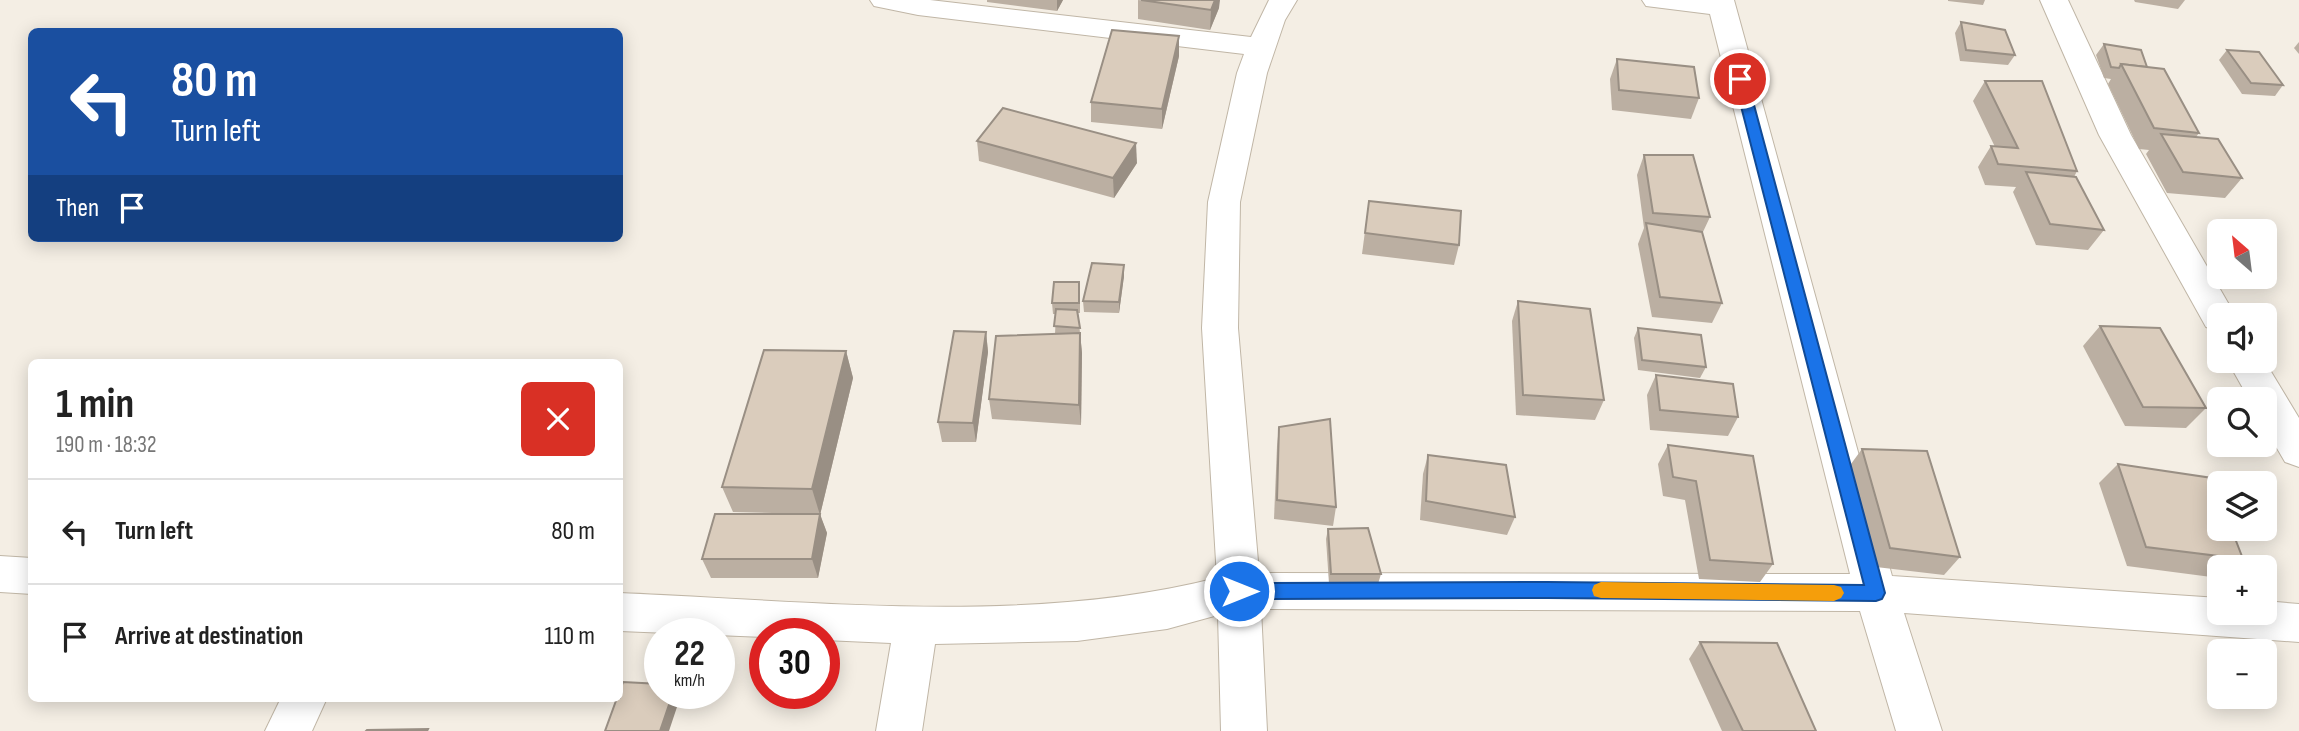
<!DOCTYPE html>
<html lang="en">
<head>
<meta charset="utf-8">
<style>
	body { margin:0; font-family:"Sofia Sans Condensed",sans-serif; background:#f2f2f2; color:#222; height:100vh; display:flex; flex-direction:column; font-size:26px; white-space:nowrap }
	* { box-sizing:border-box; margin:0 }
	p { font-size:23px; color:#767676 }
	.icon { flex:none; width:38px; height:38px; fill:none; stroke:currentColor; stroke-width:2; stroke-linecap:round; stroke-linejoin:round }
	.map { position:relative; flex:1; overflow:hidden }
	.drawer { position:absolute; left:28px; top:359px; width:595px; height:343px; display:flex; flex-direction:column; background:#fff; border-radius:10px; box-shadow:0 4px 18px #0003 }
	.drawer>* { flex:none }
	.banner { position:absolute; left:28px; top:28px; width:595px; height:214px; border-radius:10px; box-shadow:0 4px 18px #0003; background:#1a4fa0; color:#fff; overflow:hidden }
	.needle { width:46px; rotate:332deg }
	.buttons { position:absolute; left:2207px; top:219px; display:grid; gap:14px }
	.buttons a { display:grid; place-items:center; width:70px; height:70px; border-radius:10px; background:#fff; box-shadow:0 4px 18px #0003; font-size:35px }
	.speed { position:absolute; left:644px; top:618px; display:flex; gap:14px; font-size:35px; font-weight:700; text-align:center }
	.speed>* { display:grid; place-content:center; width:91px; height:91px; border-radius:50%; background:#fff; box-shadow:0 4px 18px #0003; line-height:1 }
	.speed small { font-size:18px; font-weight:400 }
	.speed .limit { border:10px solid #d22; background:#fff; color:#111 }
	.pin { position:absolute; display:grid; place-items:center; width:60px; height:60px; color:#fff; margin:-30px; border:4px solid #fff; border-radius:50%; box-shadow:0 2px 7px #0007 }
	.me { position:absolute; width:77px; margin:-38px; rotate:90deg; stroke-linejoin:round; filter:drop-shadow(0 0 5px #0008) }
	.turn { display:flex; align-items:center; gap:24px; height:147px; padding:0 28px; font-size:32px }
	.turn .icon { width:91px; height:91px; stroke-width:2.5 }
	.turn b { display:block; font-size:49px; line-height:60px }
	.then { display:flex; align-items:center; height:66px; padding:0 28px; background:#0003; gap:14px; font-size:26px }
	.round { display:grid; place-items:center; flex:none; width:74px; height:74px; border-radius:10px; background:#f2f2f2 }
	.summary { display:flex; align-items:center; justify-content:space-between; height:119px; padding:0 28px }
	h1 { font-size:42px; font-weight:700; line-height:52px }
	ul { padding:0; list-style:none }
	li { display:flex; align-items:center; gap:21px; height:105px; padding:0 28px; border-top:2px solid #e0e0e0 }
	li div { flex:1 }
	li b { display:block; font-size:26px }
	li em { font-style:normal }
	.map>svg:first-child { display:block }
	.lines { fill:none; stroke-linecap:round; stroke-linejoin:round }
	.street-casing { stroke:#c0b6a6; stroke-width:2 }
	.street { fill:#fff; fill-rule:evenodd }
	.wall { fill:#bbafa2 }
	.shaded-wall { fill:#998f84 }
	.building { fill:#daccbc; stroke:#998f84; stroke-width:2 }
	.route { fill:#1a73e8; stroke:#114b97; stroke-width:2 }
	.slow { fill:#f59e0b }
</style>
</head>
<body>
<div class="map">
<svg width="2299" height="731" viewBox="0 0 2299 731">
	<rect width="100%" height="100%" fill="#f4eee4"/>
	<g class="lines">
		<defs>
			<g id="street">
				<path d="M870,0H930L1251,37L1269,0H1297L1285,20L1267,73L1240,202L1238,328L1259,573L1850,574L1710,14L1646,6L1642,0H1734L1892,576L2219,598V612H2264V601L2299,604V642L1904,613L1942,731H1896L1860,611L1261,609L1267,731H1221L1218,615L1167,629L1077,641L935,644L922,731H876L891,643L824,640V634H765V637L620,631V593C812,601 1030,626 1217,578L1202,328L1208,202L1237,73L1244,54L918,15L874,6Z"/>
				<polygon points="2040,0 2068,0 2131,135 2235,315 2219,315 2219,331 2206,327 2099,135"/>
				<polygon points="2227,360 2264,360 2299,418 2299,467 2285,462 2264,426 2264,399 2249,399"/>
				<polygon points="0,556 32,558 32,594 0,592"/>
				<polygon points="281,698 327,698 312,731 265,731"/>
			</g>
		</defs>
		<use href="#street" class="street-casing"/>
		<use href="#street" class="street"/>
	</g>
	<g class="wall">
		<polygon points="987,0 1063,0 1057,11 987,2"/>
		<polygon points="1138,0 1219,8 1210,30 1138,19"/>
		<polygon points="1948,0 1985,0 1983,5 1948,1"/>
		<polygon points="2134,0 2185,0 2178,9 2135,2"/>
		<polygon points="1961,22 2015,55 2008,65 1960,61 1955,33"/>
		<polygon points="1179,36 1179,56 1162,129 1091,122 1091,102"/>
		<polygon points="2299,42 2299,54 2294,48"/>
		<polygon points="2104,44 2147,67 2199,133 2196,137 2242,178 2225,198 2167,193 2146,154 2149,150 2139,149 2108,84 2111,79 2104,78 2096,55"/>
		<polygon points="2227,50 2283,85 2275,96 2242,94 2219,60"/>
		<polygon points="1617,59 1699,98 1691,119 1612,110 1610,79"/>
		<polygon points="1985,81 2077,171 2074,177 2104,230 2088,250 2036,245 2013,192 2016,187 1985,185 1978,167 1991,146 1995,147 1973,101"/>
		<polygon points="977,141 1137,163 1114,198 979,161"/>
		<polygon points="1644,155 1710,217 1702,234 1722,303 1712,323 1652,317 1638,244 1644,228 1637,175"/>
		<polygon points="1369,201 1459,245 1454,265 1362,254"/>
		<polygon points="1124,276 1119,313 1084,312 1083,301"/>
		<polygon points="1080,293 1080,313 1078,313 1082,353 1081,425 992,419 989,399 1055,334 1056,314 1053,314 1052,303"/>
		<polygon points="1518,301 1604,400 1595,420 1516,415 1512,321"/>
		<polygon points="2100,326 2206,408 2186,428 2125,426 2083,346"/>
		<polygon points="1638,328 1706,367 1700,378 1638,370 1634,338"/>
		<polygon points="986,332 988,352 976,442 942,442 938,422"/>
		<polygon points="846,351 853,378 820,515 827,533 818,578 711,578 702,559 816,514 733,512 722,487"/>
		<polygon points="1656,375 1738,417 1728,436 1650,430 1647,395"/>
		<polygon points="1279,427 1336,507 1333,526 1274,519 1277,446"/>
		<polygon points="1668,445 1773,564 1760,582 1699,579 1685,500 1663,496 1658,464"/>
		<polygon points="1862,449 1960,557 1944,575 1876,567 1848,468"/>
		<polygon points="1428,455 1515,517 1507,535 1420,520 1423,474"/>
		<polygon points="2118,464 2243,559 2233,567 2219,567 2219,578 2127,566 2099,483"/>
		<polygon points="1328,529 1381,574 1378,584 1329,584 1326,539"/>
		<polygon points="1700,642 1816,731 1722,731 1689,659"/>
	</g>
	<g class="shaded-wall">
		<polygon points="1057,0 1063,0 1057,11"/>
		<polygon points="1215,0 1220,0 1219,8 1210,30 1211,10"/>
		<polygon points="1179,36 1179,56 1162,129 1162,109"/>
		<polygon points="1136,143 1137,163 1114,198 1113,178"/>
		<polygon points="1124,265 1124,276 1119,313 1119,302"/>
		<polygon points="986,332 988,352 976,442 973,423"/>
		<polygon points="1080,333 1082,353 1081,425 1079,405"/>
		<polygon points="846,351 853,378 820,515 812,489"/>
		<polygon points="820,514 827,533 818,578 812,559"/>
		<polygon points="673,693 680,693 681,695 669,731 660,731"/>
	</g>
	<g class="building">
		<polygon points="1141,0 1215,0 1211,10"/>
		<polygon points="1961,22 2005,30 2015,55 1966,50"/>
		<polygon points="1112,30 1179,36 1162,109 1091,102"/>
		<polygon points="2104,44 2141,50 2147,67 2121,64 2119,68 2111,67"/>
		<polygon points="2227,50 2259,52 2283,85 2251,83"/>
		<polygon points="1617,59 1694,67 1699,98 1619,90"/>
		<polygon points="2121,64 2164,69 2199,133 2154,128"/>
		<polygon points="1985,81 2042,81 2077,171 1998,164 1991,146 2018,148"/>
		<polygon points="1003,108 1136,143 1113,178 977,141"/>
		<polygon points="2161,134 2218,139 2242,178 2183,172"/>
		<polygon points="1644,155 1693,155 1710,217 1653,213"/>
		<polygon points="2026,172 2076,177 2104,230 2050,224"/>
		<polygon points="1369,201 1461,211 1459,245 1365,233"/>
		<polygon points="1646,223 1702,232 1722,303 1660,297"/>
		<polygon points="1092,263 1124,265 1119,302 1083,301"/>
		<polygon points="1054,282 1079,282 1079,303 1052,303"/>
		<polygon points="1518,301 1590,309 1604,400 1523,395"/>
		<polygon points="1056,309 1077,310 1080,328 1054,326"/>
		<polygon points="2100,326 2160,328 2206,408 2143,407"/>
		<polygon points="1638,328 1701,335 1706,367 1642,360"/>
		<polygon points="954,331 986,332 973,423 938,422"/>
		<polygon points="1080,333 1079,405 989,399 996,336"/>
		<polygon points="764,350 846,351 812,489 722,487"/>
		<polygon points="1656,375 1733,384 1738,417 1660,410"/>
		<polygon points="1330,419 1336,507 1277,500 1279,427"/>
		<polygon points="1668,445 1753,456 1773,564 1710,560 1696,481 1673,477"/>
		<polygon points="1862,449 1927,451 1960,557 1890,548"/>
		<polygon points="1428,455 1506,465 1515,517 1426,501"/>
		<polygon points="2118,464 2212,478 2219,497 2219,528 2231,528 2243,559 2146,547"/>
		<polygon points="715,514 820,514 812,559 702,559"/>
		<polygon points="1368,528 1381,574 1331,574 1328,529"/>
		<polygon points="1700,642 1777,643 1816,731 1743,731"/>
		<polygon points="623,682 660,684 660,693 673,693 660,731 605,731 617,698 620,698 620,691"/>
		<polygon points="428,729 427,731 366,731 367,730"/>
	</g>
	<polygon class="route" points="1740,75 1747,79 1885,593 1882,599 1876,601 1548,598 1239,599 1233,597 1230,591 1233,586 1239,583 1548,582 1864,585 1734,79"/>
	<polygon class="slow" points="1601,582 1834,585 1841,587 1844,593 1841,598 1834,601 1601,598 1594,596 1592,590 1594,585"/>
</svg>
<div class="buttons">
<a><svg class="needle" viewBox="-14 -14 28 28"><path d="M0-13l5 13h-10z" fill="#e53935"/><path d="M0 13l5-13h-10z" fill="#767676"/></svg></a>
<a><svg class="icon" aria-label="sound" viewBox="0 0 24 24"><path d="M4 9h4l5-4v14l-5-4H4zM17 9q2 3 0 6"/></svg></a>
<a><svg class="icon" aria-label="search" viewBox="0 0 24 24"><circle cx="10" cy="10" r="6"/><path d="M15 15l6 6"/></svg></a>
<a><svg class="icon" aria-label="layers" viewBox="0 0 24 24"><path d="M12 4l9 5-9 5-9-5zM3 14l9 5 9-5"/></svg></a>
<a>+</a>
<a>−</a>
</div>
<div class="speed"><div>22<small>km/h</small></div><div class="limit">30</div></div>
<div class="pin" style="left:1740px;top:79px;background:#d93025"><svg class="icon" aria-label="arrive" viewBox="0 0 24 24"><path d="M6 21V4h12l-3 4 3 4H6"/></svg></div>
<svg class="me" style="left:1239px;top:591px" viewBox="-20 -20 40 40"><circle r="17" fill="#1a73e8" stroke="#fff" stroke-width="3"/><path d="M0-11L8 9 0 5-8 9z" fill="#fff"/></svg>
<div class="banner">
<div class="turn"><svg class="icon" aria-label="left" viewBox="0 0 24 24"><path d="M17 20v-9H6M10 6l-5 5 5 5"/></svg><div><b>80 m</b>Turn left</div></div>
<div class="then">Then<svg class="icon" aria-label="arrive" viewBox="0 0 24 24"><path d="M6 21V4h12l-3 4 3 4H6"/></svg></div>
</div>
<section class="drawer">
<div class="summary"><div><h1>1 min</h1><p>190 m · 18:32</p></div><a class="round" style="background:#d93025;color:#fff"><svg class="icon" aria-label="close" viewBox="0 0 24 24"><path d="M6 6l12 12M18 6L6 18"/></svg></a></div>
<ul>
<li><svg class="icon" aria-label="left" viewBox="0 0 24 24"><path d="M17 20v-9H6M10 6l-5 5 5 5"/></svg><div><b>Turn left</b></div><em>80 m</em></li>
<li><svg class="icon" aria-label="arrive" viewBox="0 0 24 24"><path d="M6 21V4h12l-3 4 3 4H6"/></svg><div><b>Arrive at destination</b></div><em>110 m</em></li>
</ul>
</section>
</div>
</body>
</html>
